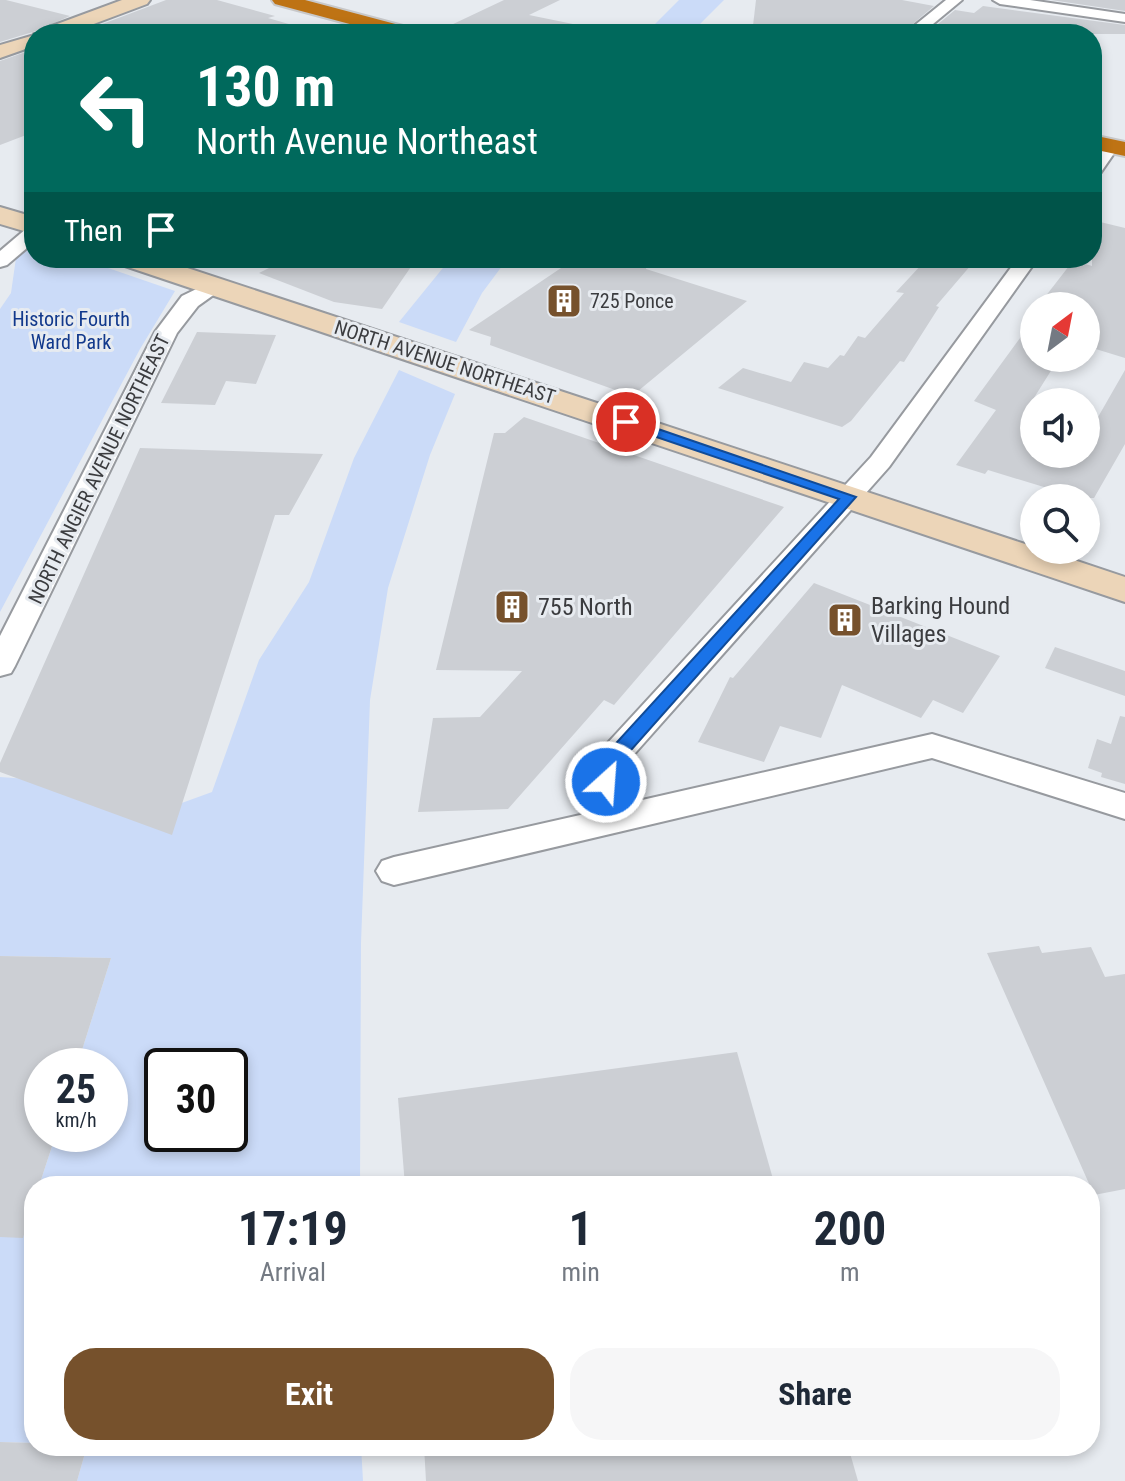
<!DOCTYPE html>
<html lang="en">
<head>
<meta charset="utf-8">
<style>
	body { margin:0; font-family:"Roboto Condensed",sans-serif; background:#f6f6f7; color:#1f2937; height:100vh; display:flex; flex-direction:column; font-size:30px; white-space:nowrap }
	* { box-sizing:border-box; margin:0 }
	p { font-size:26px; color:#747a83 }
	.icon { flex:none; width:44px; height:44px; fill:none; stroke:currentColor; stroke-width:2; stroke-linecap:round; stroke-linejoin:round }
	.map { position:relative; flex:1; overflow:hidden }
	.details { position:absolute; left:24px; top:1176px; width:1076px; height:280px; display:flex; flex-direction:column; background:#fff; border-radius:32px; box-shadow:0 4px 12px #0003 }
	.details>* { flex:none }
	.top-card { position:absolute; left:24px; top:24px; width:1078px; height:244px; border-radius:32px; box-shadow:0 4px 12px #0003; background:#00695c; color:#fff; overflow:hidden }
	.needle { width:52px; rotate:32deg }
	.controls { position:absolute; left:1020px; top:292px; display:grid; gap:16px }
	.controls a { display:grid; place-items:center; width:80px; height:80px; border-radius:50%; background:#fff; box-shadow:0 4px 12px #0003; font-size:40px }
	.speed { position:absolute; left:24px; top:1048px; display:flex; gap:16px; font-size:40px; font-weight:700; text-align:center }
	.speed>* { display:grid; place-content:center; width:104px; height:104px; border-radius:50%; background:#fff; box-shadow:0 4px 12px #0003; line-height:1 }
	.speed small { font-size:20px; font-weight:400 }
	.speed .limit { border:4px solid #111; border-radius:12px; background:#fff; color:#111 }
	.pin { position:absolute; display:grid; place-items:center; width:68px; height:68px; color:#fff; margin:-34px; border:4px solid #fff; border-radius:50%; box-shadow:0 2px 8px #0007 }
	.me { position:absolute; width:88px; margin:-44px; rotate:26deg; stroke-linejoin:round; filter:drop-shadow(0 0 6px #0008) }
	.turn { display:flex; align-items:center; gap:28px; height:168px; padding:0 40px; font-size:36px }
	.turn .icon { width:104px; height:104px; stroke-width:2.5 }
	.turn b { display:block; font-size:56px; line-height:68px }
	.then { display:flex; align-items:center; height:76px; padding:0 40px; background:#0003; gap:16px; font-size:30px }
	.eta { display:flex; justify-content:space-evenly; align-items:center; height:136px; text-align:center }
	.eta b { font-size:48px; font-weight:700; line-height:56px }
	.action { display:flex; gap:16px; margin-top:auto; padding:16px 40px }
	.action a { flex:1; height:92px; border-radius:32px; background:#76512c; color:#fff; font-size:32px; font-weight:700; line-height:92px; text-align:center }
	.action a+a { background:#f6f6f7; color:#1f2937 }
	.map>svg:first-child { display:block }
	.green { fill:#cbdbf8; fill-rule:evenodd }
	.building { fill:#cccfd4 }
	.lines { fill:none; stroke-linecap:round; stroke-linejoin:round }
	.street-casing { stroke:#979a9f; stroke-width:4 }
	.secondary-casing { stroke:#979a9f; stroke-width:4 }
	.highway-casing { stroke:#c8c8c9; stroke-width:4 }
	.street { fill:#fff; fill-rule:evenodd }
	.secondary { fill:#ecd5b8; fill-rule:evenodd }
	.highway { fill:#be7314; fill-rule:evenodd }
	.route { fill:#1a73e8; stroke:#114b97; stroke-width:2 }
	.labels { text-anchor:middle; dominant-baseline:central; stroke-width:6; stroke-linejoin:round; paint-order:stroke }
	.far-poi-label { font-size:20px; fill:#3b3c3f; stroke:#e7ebf0; text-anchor:start }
	.far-park-label { font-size:20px; fill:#12398c; stroke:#e7ebf0 }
	.far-street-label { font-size:20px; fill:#3b3c3f; stroke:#e7ebf0 }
	.poi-label { font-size:24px; fill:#3b3c3f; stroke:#e7ebf0; text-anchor:start }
</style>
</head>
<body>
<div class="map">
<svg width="1125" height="1481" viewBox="0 0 1125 1481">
	<rect width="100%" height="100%" fill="#e7ebf0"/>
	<g class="green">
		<polygon points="679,0 724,0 690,34 645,34"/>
		<polygon points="19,237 34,243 34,258 79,258 175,291 140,349 0,612 0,309 11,293"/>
		<polygon points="451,258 508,258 482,293 456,342 399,322"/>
		<path d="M399,370L455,394L430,455L388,588L370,700L361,943L360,1186H39L56,1134H110V1066H77L111,958L0,956V777L82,783L157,812L212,792L259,660L309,582L354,458ZM162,1066H230V1134H162Z"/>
		<polygon points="34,1203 34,1443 0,1442 0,1237 23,1237"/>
		<polygon points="87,1446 361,1446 363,1481 77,1481"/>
	</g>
	<g class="building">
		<polygon points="0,0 6,0 70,16 36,31 0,42"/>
		<polygon points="166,0 217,0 275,16 268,18 299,27 298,34 76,34"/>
		<polygon points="504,0 560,0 529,15 573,24 572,34 432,34"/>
		<polygon points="756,0 902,0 934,6 901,34 752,34"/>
		<polygon points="1051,0 1125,0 1125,11"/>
		<polygon points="983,6 1125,25 1125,34 926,34 955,10 974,13"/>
		<polygon points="34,49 34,132 0,145 0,61"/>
		<polygon points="1092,220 1125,228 1125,358 1086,346 1086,306 1038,306 1069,266 1074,267 1078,262 1092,266"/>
		<polygon points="289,258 417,258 382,309 334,302 259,273"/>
		<polygon points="565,258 647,258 646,269 747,301 632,396 490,345 491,337 469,330 564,266"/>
		<polygon points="942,258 977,258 936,306 939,307 904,362 900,361 851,421 842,427 718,388 743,368 791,382 804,362 828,368 840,355 844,356 858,336 865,338 904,293 896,292 923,263 935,266"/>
		<polygon points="1034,319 1034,358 1059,358 1032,401 1034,454 1086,454 1086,438 1125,370 1125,444 1094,498 1053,498 1057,491 988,470 985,474 956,465 996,410 974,401"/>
		<polygon points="197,332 276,335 256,384 226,381 215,405 161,403"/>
		<polygon points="524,417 784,507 614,705 604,700 508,809 418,812 433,718 480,717 522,671 436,670 494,433 505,433"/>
		<polygon points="140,448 323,454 289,515 275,515 172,835 0,772 0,763"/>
		<polygon points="814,583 1000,656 963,713 933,700 921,718 842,685 821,738 780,726 764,762 698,742 730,677 733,678"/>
		<polygon points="1055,647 1125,671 1125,696 1045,668"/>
		<polygon points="1120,716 1125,717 1125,784 1101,777 1102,773 1088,768 1097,739 1111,744"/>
		<polygon points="1039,946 1042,953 1091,947 1105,977 1125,974 1125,1189 1094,1195 987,953"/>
		<polygon points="0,956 111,958 77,1066 42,1066 42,1134 56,1134 39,1186 34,1186 34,1203 23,1238 0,1237"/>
		<polygon points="737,1052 775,1186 405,1186 398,1098"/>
		<polygon points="0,1442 34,1443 34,1446 87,1446 77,1481 0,1481"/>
		<polygon points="424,1446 848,1446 858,1481 426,1481"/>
	</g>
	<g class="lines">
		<defs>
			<g id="street">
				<polygon points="946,0 962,0 921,34 904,34"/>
				<polygon points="993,0 1030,0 1125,14 1125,22 1000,4"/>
				<path d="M1110,141L1119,146L1099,175L1092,177C1092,162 1093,145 1110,141Z"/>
				<polygon points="34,226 34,242 7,265 0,267 0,251 27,228"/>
				<polygon points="1018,258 1038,258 889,467 629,760 622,782 629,803 932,734 1125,793 1125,819 932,758 394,885 382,881 376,871 382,861 394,857 598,811 590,782 603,748 871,457"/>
				<polygon points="215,280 226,286 198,306 177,333 15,666 11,673 0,676 0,636 155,332 182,296"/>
			</g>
			<g id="secondary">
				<polygon points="122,0 150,0 147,4 67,34 34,34 34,46 0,58 0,45 38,34 41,30"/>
				<polygon points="0,207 34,217 34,234 0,224"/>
				<polygon points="115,258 157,258 1034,547 1034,550 1044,550 1125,577 1125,602 119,264"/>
			</g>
			<g id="highway">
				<polygon points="272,0 305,0 418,30 421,34 387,34 275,4"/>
				<polygon points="1092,135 1125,142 1125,156 1092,149"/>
			</g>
		</defs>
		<use href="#street" class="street-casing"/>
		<use href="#secondary" class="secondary-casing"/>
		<use href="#highway" class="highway-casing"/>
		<use href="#street" class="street"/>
		<use href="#secondary" class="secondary"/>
		<use href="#highway" class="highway"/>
	</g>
	<polygon class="route" points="626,418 856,497 623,759 612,787 606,789 596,782 608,752 839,499 621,425 621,419"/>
	<defs>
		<symbol id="building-square" viewBox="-11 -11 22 22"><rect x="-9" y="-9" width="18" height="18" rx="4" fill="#76512c" stroke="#e7ebf0"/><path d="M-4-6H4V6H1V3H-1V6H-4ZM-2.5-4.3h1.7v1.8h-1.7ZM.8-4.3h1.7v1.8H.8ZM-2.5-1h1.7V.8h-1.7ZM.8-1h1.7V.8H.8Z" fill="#fff"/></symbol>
	</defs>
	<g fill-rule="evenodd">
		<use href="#building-square" x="544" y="281" width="40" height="40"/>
		<use href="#building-square" x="492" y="587" width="40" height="40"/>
		<use href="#building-square" x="825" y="600" width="40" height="40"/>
	</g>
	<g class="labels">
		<g class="far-poi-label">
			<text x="590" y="301">725 Ponce</text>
		</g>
		<g class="far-park-label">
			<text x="71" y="319">Historic Fourth<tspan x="71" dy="23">Ward Park</tspan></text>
		</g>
		<g class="far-street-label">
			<text transform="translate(445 362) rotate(18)">NORTH AVENUE NORTHEAST</text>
			<text transform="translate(99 469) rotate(-64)">NORTH ANGIER AVENUE NORTHEAST</text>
		</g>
		<g class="poi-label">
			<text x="871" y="606">Barking Hound<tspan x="871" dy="28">Villages</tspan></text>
			<text x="538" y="607">755 North</text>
		</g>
	</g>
</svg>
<div class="controls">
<a><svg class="needle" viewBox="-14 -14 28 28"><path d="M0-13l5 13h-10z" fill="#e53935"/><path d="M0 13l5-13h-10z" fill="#747a83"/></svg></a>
<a><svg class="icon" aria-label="sound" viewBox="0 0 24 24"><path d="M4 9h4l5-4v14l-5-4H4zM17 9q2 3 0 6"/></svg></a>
<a><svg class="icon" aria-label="search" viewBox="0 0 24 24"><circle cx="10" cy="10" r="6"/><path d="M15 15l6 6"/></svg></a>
</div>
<div class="speed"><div>25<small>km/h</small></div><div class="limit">30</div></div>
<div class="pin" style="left:626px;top:422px;background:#d93025"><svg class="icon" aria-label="arrive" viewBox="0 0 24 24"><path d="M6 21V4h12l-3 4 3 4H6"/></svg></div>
<svg class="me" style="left:606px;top:782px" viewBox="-20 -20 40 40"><circle r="17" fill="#1a73e8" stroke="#fff" stroke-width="3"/><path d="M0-11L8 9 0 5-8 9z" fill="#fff"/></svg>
<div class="top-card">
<div class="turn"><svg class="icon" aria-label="left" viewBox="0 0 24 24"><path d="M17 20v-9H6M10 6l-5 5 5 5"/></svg><div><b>130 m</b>North Avenue Northeast</div></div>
<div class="then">Then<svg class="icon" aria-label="arrive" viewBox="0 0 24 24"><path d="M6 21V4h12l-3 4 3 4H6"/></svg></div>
</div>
<section class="details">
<div class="eta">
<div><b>17:19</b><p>Arrival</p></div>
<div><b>1</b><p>min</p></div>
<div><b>200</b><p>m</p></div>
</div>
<div class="action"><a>Exit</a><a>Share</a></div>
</section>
</div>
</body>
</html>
